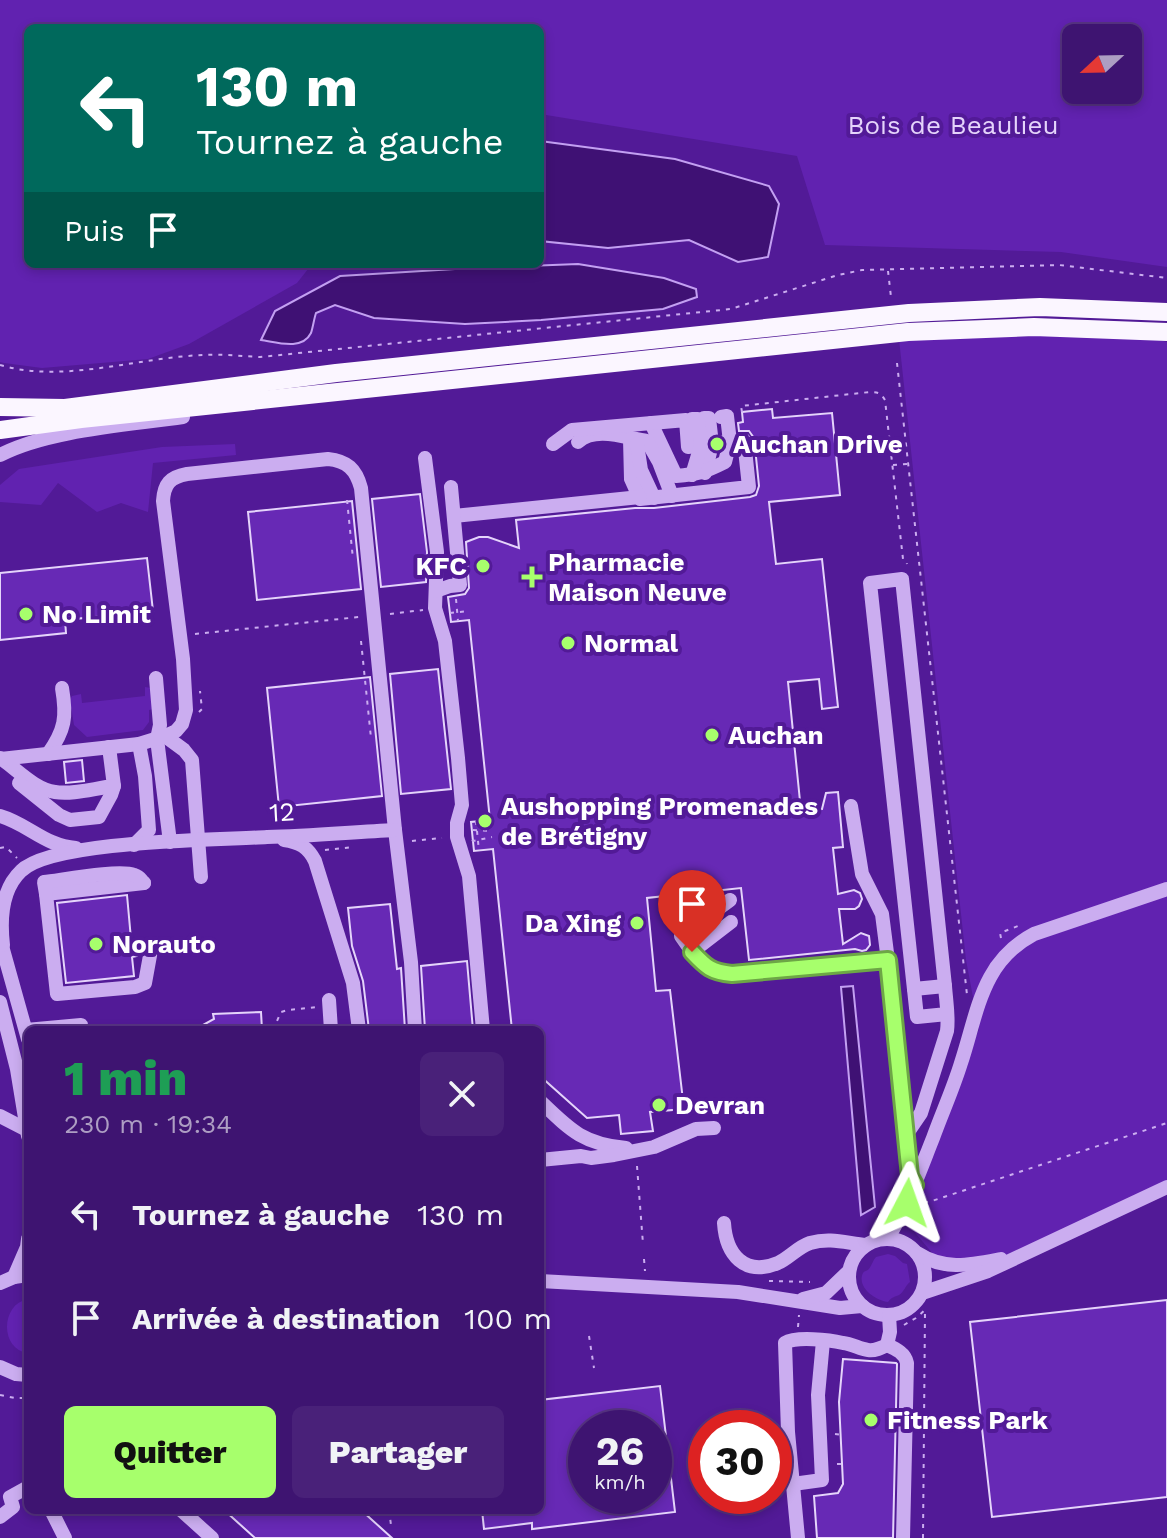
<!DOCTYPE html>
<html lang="fr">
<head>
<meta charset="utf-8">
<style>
	body { margin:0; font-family:"Work Sans",sans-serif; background:#492179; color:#f1f3f6; height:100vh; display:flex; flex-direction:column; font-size:30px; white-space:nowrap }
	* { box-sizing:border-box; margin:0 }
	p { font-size:26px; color:#ad9ec3 }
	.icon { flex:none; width:44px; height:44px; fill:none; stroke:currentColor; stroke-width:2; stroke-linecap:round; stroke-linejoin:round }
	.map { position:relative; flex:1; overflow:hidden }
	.details { position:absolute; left:24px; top:1026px; width:520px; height:488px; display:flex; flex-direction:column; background:#3e1471; border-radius:12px; box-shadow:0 4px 12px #0003,0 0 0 2px #573384 }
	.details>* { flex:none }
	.banner { position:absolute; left:24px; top:24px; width:520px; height:244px; border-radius:12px; box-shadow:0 4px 12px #0003,0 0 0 2px #573384; background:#00695c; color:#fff; overflow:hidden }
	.needle { width:52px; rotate:248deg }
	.tools { position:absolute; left:1062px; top:24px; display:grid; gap:16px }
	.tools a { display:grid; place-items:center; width:80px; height:80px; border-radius:12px; background:#3e1471; box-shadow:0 4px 12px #0003,0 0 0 2px #573384; font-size:40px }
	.speed { position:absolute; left:568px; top:1410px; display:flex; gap:16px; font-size:40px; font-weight:700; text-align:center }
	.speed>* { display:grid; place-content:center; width:104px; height:104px; border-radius:50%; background:#3e1471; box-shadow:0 4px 12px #0003,0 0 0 2px #573384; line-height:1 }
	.speed small { font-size:20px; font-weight:400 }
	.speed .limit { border:12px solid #d22; background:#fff; color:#111 }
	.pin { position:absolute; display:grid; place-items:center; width:68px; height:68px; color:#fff; margin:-82px -34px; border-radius:50% 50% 50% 0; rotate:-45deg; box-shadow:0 0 8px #0007 }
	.pin .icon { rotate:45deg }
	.me { position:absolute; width:88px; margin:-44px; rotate:4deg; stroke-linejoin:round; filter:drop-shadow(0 0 6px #0008) }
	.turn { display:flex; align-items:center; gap:28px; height:168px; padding:0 40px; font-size:36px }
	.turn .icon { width:104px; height:104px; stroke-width:2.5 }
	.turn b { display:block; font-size:56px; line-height:68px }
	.then { display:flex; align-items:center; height:76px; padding:0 40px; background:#0003; gap:16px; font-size:30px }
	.round { display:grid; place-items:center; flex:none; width:84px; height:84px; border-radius:12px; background:#492179 }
	.head { display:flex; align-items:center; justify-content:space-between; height:136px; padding:0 40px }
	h1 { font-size:48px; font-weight:800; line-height:60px; color:#1e9e55 }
	.primary-button { display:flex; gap:16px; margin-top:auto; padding:16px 40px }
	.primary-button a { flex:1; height:92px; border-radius:12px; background:#a7ff6c; color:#111; font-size:32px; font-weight:800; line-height:92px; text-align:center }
	.primary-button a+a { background:#492179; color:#f1f3f6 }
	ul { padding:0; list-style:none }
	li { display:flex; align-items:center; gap:24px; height:104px; padding:0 40px }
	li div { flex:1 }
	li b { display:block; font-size:30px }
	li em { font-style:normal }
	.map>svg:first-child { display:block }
	.green { fill:#6122b0; fill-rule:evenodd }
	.water { fill:#3f1174; stroke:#c3a0f2; stroke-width:2 }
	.building { fill:#6729b5; stroke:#e5d4fb; stroke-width:2; fill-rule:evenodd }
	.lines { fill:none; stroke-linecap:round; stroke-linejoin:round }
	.path { stroke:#cbadf0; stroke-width:2; stroke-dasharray:4 6; stroke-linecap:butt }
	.minor { stroke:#cbadf0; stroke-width:14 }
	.major { stroke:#fbf6ff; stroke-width:18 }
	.route-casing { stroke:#6da646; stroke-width:20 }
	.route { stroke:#a7ff6c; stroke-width:14 }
	.poi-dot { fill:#a7ff6c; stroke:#521a97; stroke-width:3 }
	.labels { text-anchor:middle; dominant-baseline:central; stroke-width:8; stroke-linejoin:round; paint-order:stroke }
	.park-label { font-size:26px; fill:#e5d4fb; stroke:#521a97 }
	.poi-label { font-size:26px; font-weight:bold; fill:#fff; stroke:#521a97; text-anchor:start }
	.street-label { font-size:26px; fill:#fff; stroke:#521a97 }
</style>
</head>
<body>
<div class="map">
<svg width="1167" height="1538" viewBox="0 0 1167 1538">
	<rect width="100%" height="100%" fill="#521a97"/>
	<g class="green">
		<path d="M0,0H1167V267L1061,252L825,245L797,156L540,114V28H28V264H312L297,283L189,344L148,359L42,368L4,363L0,362ZM1128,38V90H1076V38Z"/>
		<polygon points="1135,334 1167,342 1167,1184 1020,1252 984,1260 939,1261 906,1222 923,1172 979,1029 966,960 899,339"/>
		<polygon points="235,444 236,455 153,463 148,512 121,503 97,512 58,483 41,505 0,502 0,485 19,469 162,447"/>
		<polygon points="145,687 151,688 154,709 149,710 149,722 143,730 87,737 74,725 70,700 72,696 81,694 82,703 145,696"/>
		<path d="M888,1254L895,1256L903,1263L907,1264L910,1282C905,1286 904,1292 899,1295C894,1297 892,1297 888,1302C877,1301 856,1288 863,1273C864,1271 867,1271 869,1269C872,1265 873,1260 876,1257Z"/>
		<path d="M28,1299V1353C0,1350 0,1304 28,1299Z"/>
	</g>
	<g class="water">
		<polygon points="540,141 675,159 769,186 779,204 768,257 738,262 689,240 608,248 540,241"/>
		<path d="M578,264L664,278L696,289L697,297L663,309L541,320L465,324L374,318L335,305L316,313C314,319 313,327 311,333C302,351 276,342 261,340L275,311L340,276L455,269Z"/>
		<polygon points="853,986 875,1207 861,1215 841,987"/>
	</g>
	<g class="building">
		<polygon points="772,409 773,418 832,413 840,495 769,502 776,564 822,559 838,707 822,709 819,679 788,682 801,811 822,809 826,793 838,792 843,847 833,848 838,894 854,890 860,893 862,899 859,906 855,909 839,909 843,944 861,933 869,936 870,945 866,950 862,951 855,949 749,960 741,888 647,898 656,991 670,990 684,1109 650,1112 653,1131 621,1134 619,1115 587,1118 540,1076 540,1030 512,1030 493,849 474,851 471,822 490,820 469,620 451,622 448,597 465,594 469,588 466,542 479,537 488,537 519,548 516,520 635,508 654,508 750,497 756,495 759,486 754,438 749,431 739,431 738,423 743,422 742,412"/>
		<polygon points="420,494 427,552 426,582 381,587 372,499"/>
		<polygon points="352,501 361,589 257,600 248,512"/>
		<polygon points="147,558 153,611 65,620 66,633 0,640 0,573"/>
		<polygon points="438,669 451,789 401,794 390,674"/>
		<polygon points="370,677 382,796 279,807 267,688"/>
		<polygon points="82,760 84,781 66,783 64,762"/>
		<polygon points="127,895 131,939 135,939 137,956 132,957 134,976 66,983 57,903"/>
		<polygon points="390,904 397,969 401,968 405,1030 369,1030 363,981 352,946 348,908"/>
		<polygon points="467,961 473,1030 425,1030 421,966"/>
		<polygon points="261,1012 262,1030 194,1030 214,1019 213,1014"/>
		<polygon points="1167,1300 1167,1497 992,1517 970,1322"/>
		<polygon points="843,1359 896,1363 897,1364 893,1538 817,1538 814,1496 838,1493 843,1484 839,1402"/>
		<path d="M660,1386L675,1512L532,1529V1523L484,1529L482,1510H540V1400ZM586,1428H654V1496H586Z"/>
		<polygon points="224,1510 361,1510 392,1538 255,1538"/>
	</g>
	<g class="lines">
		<g class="path">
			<polyline points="888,271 891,297"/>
			<polyline points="897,363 967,995"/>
			<path d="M0,365C64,384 138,357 204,355C222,354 241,356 260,357L731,309L838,275L862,270L1059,265L1167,278"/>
			<path d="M742,412L741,406L870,392C878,392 881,393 885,400L903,559L906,561L907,564"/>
			<polyline points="893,465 907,464"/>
			<polyline points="347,500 353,559"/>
			<polyline points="456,599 458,621"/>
			<polyline points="450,613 469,611"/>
			<polyline points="390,614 423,610"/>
			<polyline points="195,634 359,617"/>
			<polyline points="361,641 371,738"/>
			<polyline points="199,712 202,709 200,691"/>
			<polyline points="476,821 479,851"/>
			<polyline points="473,830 491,831"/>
			<polyline points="472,840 473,841 492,837"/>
			<polyline points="412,841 442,838"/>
			<polyline points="0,848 6,847 17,858"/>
			<polyline points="325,850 354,847"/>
			<polyline points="1001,938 1000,933 1018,926"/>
			<polyline points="273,1030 281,1012 288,1010 317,1007"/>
			<polyline points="637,1166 643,1244"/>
			<polyline points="924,1202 929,1202 1167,1123"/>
			<polyline points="644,1259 645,1271"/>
			<polyline points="769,1281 810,1282"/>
			<polyline points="904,1325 916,1318 927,1308"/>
			<polyline points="798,1327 799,1315"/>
			<polyline points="589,1336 594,1368"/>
			<polyline points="0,1395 15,1398 28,1398"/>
			<polyline points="835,1434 842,1435"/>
			<polyline points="837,1464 844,1464"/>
			<polyline points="389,1510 391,1525"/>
			<polyline points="923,1538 925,1311"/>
		</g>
		<g class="minor">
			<polyline points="704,418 709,418 712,444 705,473"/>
			<path d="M651,423L676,476C699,474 705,472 725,462L730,442L727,416L721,417"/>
			<path d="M578,442C595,426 626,438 647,441L659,462L672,496"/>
			<polyline points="553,444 572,430 686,420 688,447 744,440 749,487 640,499 631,479 630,439"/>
			<polyline points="637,444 641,470 654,498"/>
			<path d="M0,455C48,430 129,425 183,417"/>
			<polyline points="425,458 437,552 435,608 445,641 458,758 462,805 457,823 457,837 469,876 483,1030"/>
			<polyline points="692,475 701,445 698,419 692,419"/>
			<polyline points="454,516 640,497"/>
			<polyline points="436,591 450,586 460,585 451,487"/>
			<polyline points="156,678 160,725 157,739 170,842"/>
			<polyline points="165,736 184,750 192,760 201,877"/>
			<path d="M48,754C65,730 67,717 62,688"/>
			<path d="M0,758C17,769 34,789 55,792C73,795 95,788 114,786L109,747"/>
			<path d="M0,759L139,744L165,736L176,731L182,724L186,710L183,659L163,501C164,484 170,477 187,474L328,459C347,461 356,469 361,488L395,830L411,962L415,1030"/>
			<polyline points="19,783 59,815 70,820 99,817 111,795 114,786"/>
			<polyline points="851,806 862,874 882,914 892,992 910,1176 915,1185"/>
			<path d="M0,816C28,824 45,846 76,848"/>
			<path d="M284,840C299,842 308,847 315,861L353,983L359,1030"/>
			<polyline points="134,845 149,830 145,776 139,744"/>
			<polyline points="144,883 46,894 57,994 135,987 145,983 151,950"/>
			<path d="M46,894L44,882C62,880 120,869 134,875C140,877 140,879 144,883"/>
			<path d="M730,900L681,936C696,958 704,971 732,974L888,960"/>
			<polyline points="0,939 28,1039"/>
			<path d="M3,945C0,919 1,890 21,871C52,840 219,840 267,837C310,836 353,832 395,830"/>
			<polyline points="692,952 731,922"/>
			<polyline points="914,989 945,986"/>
			<polyline points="329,1000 331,1030"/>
			<polyline points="0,1002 17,1069 28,1136"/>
			<polyline points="26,1030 81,1025"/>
			<path d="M540,1101C570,1130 583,1144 626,1148"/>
			<polyline points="0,1116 27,1130"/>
			<path d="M906,1135L921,1113L947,1031C949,1016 946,1001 945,986L902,579L870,583L917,1017L947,1014"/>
			<polyline points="540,1160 581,1156 591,1158 614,1155 654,1147 696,1129 714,1128"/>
			<path d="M724,1223C726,1254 744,1277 778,1263C789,1258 798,1247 810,1243C830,1237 846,1243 866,1245"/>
			<path d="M887,1239C907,1208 919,1173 933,1138C942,1113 953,1089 961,1063C978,1012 981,962 1034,934L1167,889"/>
			<circle cx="887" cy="1277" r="38"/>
			<path d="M917,1253C945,1271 970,1265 1001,1259"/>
			<polyline points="14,1277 27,1247 28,1239"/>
			<polyline points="540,1281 738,1292 840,1308 862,1306"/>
			<polyline points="0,1283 14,1277 28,1275"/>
			<polyline points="922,1293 988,1271 1167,1187"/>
			<polyline points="803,1299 826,1293 849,1271"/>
			<path d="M887,1345C896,1349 905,1353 907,1363L903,1538"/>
			<polyline points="0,1367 16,1374 28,1375"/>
			<polyline points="793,1484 822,1480 818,1395 823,1341"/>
			<polyline points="51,1510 65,1538"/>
			<polyline points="181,1510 212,1538"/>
			<polyline points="0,1517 13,1507 10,1497 28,1487"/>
			<path d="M798,1538L788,1432L785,1343C796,1336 830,1340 843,1343C852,1344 860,1349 868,1350C875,1351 881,1348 887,1345L890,1332L889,1315"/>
		</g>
		<g class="major">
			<polyline points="0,407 65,408 336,373 909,313 1040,307 1167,312"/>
			<polyline points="0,430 81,419 908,332 1034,327 1167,332"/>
		</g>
	</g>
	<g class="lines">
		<defs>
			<path id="route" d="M692,952C706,967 711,972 732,974L888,960L910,1176L915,1185L907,1203"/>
		</defs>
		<use href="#route" class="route-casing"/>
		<use href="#route" class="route"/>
	</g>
	<g class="poi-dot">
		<circle cx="717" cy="444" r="8"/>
		<circle cx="483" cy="566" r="8"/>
		<path d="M528 565h8v8h8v8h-8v8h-8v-8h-8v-8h8z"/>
		<circle cx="26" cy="614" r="8"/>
		<circle cx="568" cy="643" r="8"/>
		<circle cx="712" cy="735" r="8"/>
		<circle cx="485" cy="821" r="8"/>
		<circle cx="637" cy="923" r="8"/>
		<circle cx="96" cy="944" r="8"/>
		<circle cx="659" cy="1105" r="8"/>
		<circle cx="871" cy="1420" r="8"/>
	</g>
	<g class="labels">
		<g class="park-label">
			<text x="953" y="125">Bois de Beaulieu</text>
		</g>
		<g class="poi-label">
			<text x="733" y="444">Auchan Drive</text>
			<text x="548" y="562">Pharmacie<tspan x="548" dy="30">Maison Neuve</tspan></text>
			<text x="467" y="566" text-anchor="end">KFC</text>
			<text x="42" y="614">No Limit</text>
			<text x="584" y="643">Normal</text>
			<text x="728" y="735">Auchan</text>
			<text x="501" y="806">Aushopping Promenades<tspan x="501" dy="30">de Brétigny</tspan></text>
			<text x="621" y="923" text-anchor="end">Da Xing</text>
			<text x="112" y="944">Norauto</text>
			<text x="675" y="1105">Devran</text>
			<text x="887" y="1420">Fitness Park</text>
		</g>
		<g class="street-label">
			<text transform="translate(282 812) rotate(-3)">12</text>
		</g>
	</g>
</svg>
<div class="tools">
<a><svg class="needle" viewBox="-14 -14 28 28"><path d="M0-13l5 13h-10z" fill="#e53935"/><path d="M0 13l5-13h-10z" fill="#ad9ec3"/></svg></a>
</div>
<div class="speed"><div>26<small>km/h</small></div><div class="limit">30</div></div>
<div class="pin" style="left:692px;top:952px;background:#d93025"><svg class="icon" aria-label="arrive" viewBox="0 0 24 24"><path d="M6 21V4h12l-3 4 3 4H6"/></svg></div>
<svg class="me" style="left:907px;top:1203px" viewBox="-20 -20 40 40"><path d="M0-17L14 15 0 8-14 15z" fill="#a7ff6c" stroke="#fff" stroke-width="4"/></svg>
<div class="banner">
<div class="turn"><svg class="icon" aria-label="left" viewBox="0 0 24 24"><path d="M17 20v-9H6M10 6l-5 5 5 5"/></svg><div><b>130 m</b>Tournez à gauche</div></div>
<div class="then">Puis<svg class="icon" aria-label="arrive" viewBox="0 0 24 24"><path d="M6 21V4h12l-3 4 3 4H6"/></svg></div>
</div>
<section class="details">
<div class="head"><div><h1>1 min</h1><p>230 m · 19:34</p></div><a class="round"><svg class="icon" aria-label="close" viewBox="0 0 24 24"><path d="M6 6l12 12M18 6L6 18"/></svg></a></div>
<ul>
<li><svg class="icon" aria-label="left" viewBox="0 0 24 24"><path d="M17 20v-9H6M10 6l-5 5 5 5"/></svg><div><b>Tournez à gauche</b></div><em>130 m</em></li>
<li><svg class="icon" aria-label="arrive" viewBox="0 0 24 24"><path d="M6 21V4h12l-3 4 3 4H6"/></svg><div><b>Arrivée à destination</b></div><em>100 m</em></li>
</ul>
<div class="primary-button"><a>Quitter</a><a>Partager</a></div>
</section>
</div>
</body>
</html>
